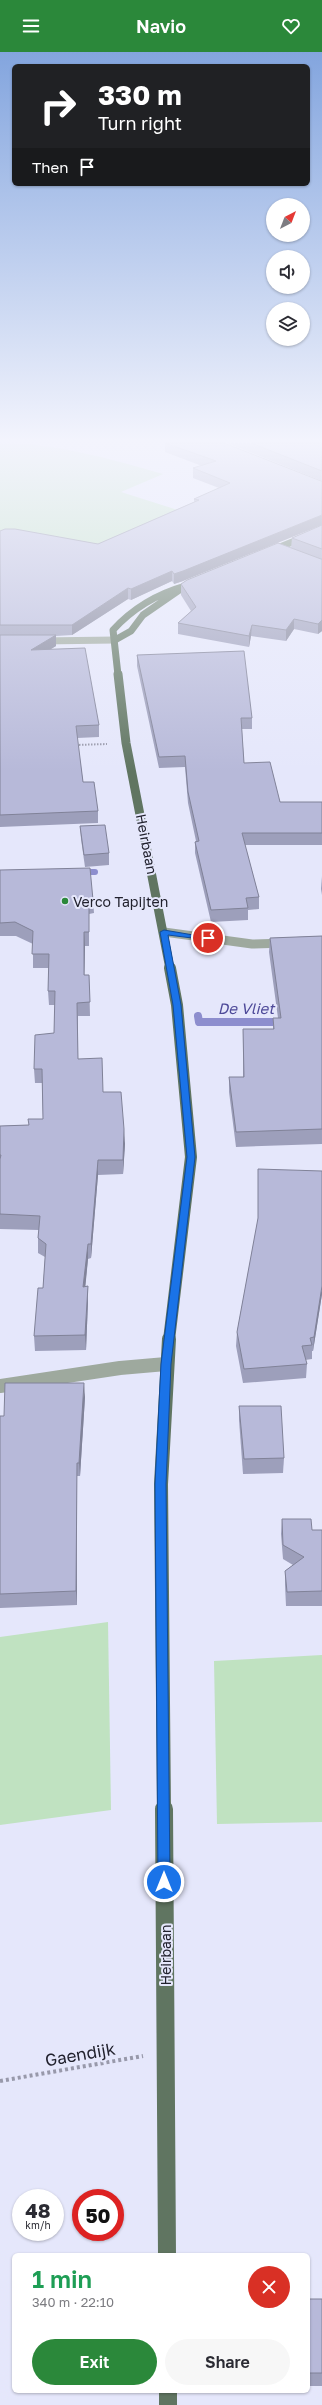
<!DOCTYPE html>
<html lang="en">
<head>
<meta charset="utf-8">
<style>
	body { margin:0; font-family:"Golos Text",sans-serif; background:#f7f7f7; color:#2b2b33; height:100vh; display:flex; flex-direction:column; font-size:15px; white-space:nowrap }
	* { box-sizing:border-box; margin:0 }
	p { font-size:13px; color:#7c7c81 }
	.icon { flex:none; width:22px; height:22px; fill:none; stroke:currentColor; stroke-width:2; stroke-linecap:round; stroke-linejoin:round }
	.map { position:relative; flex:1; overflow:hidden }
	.side { position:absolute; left:12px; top:2201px; width:298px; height:140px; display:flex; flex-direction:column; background:#fff; border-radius:6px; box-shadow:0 1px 3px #0004 }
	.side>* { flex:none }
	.top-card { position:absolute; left:12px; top:12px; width:298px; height:122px; border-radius:6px; box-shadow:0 1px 3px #0004; background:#202124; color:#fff; overflow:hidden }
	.needle { width:26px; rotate:42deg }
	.buttons { position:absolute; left:266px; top:146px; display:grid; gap:8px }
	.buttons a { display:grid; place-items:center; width:44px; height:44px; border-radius:50%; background:#fff; box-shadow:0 1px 3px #0004; font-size:20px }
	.speed { position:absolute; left:12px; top:2137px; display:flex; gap:8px; font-size:20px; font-weight:700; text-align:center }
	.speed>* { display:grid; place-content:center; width:52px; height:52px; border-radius:50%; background:#fff; box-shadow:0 1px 3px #0004; line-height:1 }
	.speed small { font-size:10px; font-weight:400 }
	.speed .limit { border:6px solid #d22; background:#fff; color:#111 }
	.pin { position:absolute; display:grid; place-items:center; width:34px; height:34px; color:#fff; margin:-17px; border:2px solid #fff; border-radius:50%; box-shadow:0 1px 4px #0007 }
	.me { position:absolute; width:44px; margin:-22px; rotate:0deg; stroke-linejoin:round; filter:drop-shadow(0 0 3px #0008) }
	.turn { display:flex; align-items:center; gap:14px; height:84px; padding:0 20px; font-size:18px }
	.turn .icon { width:52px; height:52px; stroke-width:2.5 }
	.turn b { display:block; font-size:28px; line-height:34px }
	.then { display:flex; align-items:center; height:38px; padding:0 20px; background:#0003; gap:8px; font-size:15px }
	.round { display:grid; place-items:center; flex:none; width:42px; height:42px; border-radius:21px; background:#f7f7f7 }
	.headline { display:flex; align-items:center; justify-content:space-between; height:68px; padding:0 20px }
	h1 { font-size:24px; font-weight:600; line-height:30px; color:#1e9e55 }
	.cta { display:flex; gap:8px; margin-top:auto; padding:8px 20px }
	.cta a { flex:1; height:46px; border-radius:24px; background:#2b883a; color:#fff; font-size:16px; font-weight:600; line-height:46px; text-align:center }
	.cta a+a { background:#f7f7f7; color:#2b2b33 }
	header { display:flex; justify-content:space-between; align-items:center; height:52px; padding:0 20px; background:#2b883a; color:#fff; font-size:18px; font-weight:600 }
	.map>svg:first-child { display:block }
	.green { fill:#c0e2c1 }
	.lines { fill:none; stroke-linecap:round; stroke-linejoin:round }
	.stream-far1 { stroke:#8d8ece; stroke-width:6 }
	.stream { stroke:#8d8ece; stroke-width:8 }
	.path-far1 { stroke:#9899aa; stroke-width:2; stroke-dasharray:1.5 1.5; stroke-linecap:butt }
	.path { stroke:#9899aa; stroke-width:4; stroke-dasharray:3 3; stroke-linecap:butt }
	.minor-far2 { stroke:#9ea99e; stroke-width:7 }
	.minor-far1 { stroke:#9ea99e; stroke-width:9 }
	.minor { stroke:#9ea99e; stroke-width:14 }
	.major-far4 { stroke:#607561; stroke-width:7 }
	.major-far3 { stroke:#607561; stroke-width:9 }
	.major-far2 { stroke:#607561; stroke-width:12 }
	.major-far1 { stroke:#607561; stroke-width:14 }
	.major { stroke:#607561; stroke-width:18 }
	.wall { fill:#9d9fbb }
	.shaded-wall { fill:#808298 }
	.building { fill:#b7b9d9; stroke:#808298 }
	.route { fill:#1a73e8; stroke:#114b97 }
	.poi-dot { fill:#2b883a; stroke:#e5e7fb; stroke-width:1.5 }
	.labels { text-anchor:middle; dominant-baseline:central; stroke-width:4; stroke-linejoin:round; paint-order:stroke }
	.street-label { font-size:14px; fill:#21212d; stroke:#e5e7fb }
	.poi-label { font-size:14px; fill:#21212d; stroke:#e5e7fb; text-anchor:start }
	.water-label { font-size:15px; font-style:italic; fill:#4e4a99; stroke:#e5e7fb }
	.near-street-label { font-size:17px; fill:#21212d; stroke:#e5e7fb }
</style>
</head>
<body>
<header><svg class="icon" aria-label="menu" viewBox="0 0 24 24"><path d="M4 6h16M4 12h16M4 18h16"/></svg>Navio<svg class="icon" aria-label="heart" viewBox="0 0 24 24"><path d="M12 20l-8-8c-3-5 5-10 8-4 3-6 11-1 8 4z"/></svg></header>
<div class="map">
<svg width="322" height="2353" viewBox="0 0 322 2353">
	<rect width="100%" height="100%" fill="#e5e7fb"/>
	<g class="green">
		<path d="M0,391C56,391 110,407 163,422L121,440L184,460L95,500L0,486Z"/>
		<polygon points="108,1570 111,1758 0,1773 0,1585"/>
		<polygon points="322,1603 322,1770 217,1772 214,1609"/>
	</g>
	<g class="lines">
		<polyline class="stream-far1" points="80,820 95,820"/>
		<polyline class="stream" points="198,964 199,970 283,970"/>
		<polyline class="path-far1" points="76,693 107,692"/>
		<polyline class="path" points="0,2029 143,2004"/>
		<polyline class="minor-far2" points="40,589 115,588"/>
		<polyline class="minor-far1" points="164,880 252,892 286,891"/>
		<polyline class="minor" points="0,1334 120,1316 166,1312"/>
		<g class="major-far4">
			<polyline points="270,499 322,478"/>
			<path d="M115,588L131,579L143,563L185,534C157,542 133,556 113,578L118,623"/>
		</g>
		<polyline class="major-far3" points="118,622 126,691 170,917"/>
		<polyline class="major-far2" points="169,1288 191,1105 177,953 170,916"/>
		<polyline class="major-far1" points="164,1758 161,1432 169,1287"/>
		<g class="major">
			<polyline points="164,1757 167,2203"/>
			<polyline points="168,2339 168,2353"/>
		</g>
	</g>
	<g class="wall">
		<polygon points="165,391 321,429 183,529 174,532 172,529 131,548 128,547 72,583 56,584 56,594 50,597 99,673 99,685 77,686 83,730 98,759 98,771 0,775 0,479 98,492 194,450 194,447 219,436 193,426 193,416 202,414 165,400"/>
		<polygon points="227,391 322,391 322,429"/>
		<polygon points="322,473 322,579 318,582 294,577 286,589 251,584 249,595 178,582 178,571 191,559 181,543 181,532 291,496 292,486"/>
		<polygon points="137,603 252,666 252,677 242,677 244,711 280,750 322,750 322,793 245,793 259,845 259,857 248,858 248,868 211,870 195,801 195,790 196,789 188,751 185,715 159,716 137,614"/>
		<polygon points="80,774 109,801 109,813 85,815 81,787"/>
		<polygon points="0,818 93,848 94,861 89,862 89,894 85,894 84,923 89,923 90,964 78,964 78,1007 103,1040 125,1092 123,1122 98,1123 91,1206 88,1207 85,1234 88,1234 88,1249 86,1298 35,1299 34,1284 43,1236 45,1205 38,1201 38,1186 39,1178 0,1177 0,1074 28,1073 43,1067 42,1031 35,1031 34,1017 54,981 55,953 49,953 48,939 49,916 33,916 33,892 16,884 0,884"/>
		<polygon points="322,824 322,843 321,837"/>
		<polygon points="322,884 322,1092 236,1095 229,1040 229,1025 243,1025 243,977 273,977 273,966 278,966 269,900 270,886"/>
		<polygon points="258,1117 322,1242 313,1299 312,1299 312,1307 305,1308 307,1312 306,1326 243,1331 236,1294 237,1280 258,1168"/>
		<polygon points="85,1345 80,1424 77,1424 77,1553 0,1556 0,1364 4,1364"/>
		<polygon points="239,1354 284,1406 283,1421 243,1422 239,1368"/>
		<polygon points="282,1467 312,1478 322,1478 322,1554 286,1554 285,1533 285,1519 293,1513 283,1507 281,1482"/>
		<rect x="308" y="2247" width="14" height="87"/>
	</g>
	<g class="shaded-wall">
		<polygon points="322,463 322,473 183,529 174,532 174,522"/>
		<polygon points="172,519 172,529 131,548 131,537"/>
		<polygon points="128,536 128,547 72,583 72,573"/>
		<polygon points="294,567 294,577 286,589 286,578"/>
		<polygon points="322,568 322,579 318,582 318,572"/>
		<polygon points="252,573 251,584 249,595 249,584"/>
		<polygon points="56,583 56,594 32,609 31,598"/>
		<polygon points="84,880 85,894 84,937"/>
		<polygon points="124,1077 125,1092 123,1122 123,1108"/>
		<polygon points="98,1108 98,1123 91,1206 91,1192"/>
		<polygon points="88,1192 88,1207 84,1249 83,1235"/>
		<polygon points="88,1234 88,1249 86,1298 85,1283"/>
		<polygon points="322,1234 322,1242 313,1299 314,1285"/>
		<polygon points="84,1331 85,1345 80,1424 79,1411"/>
		<polygon points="77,1411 77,1553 76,1539"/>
	</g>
	<g class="building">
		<polygon points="165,391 224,391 321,429 322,429 322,463 183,519 174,522 172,519 131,537 128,536 72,573 0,573 0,479 5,477 15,477 98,492 199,448 194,447 230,431 193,416 216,409"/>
		<polygon points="251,391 322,391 322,419"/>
		<polygon points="322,473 322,497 292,486"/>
		<polygon points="278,491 321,507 322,507 322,568 318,572 294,567 286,578 252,573 249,584 178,571 196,555 181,532 187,528"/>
		<polygon points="0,583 56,583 31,598 85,596 99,673 76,674 83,730 94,730 98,759 0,763"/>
		<polygon points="244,599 252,666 241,666 244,711 270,710 280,750 322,750 322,781 242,781 259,845 246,846 248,856 211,858 195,790 199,789 188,740 185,704 159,705 137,603"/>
		<polygon points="105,773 109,801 84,803 80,774"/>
		<polygon points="90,816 93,848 89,848 89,880 84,880 84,923 89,923 90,950 77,951 78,1007 102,1006 103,1040 121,1040 124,1077 123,1108 98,1108 91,1192 88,1192 83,1235 88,1234 85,1283 34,1284 38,1236 43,1236 46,1192 38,1186 40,1164 0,1162 0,1107 1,1103 0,1103 0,1074 29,1073 28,1067 43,1067 42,1017 34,1017 35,983 54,981 55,939 48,939 49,902 32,902 33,879 15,870 0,871 0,818"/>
		<polygon points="322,884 322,1077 236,1080 229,1025 244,1025 243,977 274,977 273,966 281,966 270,886"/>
		<polygon points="258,1117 322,1119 322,1234 314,1285 310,1286 312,1293 302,1294 307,1312 244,1317 237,1280 258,1166"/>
		<polygon points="5,1331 84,1331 79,1411 77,1411 76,1539 0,1542 0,1364 4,1364"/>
		<polygon points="239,1354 281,1354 284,1406 244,1407"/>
		<polygon points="282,1467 311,1467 312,1478 322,1478 322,1539 287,1540 285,1519 304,1505 283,1493"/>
		<rect x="308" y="2247" width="14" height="74"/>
	</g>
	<linearGradient id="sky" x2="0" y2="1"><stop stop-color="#83a5de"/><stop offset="0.54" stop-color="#f3f4fd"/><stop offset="1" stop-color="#f3f4fd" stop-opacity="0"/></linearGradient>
	<rect width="322" height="720" fill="url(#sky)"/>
	<polygon class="route" points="164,878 211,886 208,888 168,883 181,953 195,1105 171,1312 166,1432 170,1830 168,1834 160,1834 158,1830 155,1432 161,1312 187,1105 173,953 160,880"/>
	<circle class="poi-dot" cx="65" cy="849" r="4"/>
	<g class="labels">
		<g class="street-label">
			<text transform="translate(147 792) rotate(79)">Heirbaan</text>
			<text transform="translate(165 1903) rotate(-90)">Heirbaan</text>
		</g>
		<g class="poi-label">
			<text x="73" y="849">Verco Tapijten</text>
		</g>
		<g class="water-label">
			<text x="246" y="956">De Vliet</text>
		</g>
		<g class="near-street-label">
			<text transform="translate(80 2002) rotate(-10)">Gaendijk</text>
		</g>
	</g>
</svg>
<div class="buttons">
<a><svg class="needle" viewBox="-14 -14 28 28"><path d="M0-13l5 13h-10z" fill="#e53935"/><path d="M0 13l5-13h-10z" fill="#7c7c81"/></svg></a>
<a><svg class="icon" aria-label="sound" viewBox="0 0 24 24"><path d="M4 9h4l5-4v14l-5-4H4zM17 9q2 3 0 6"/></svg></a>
<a><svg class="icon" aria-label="layers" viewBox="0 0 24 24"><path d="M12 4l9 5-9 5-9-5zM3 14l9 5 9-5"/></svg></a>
</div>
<div class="speed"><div>48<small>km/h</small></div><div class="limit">50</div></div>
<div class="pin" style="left:208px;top:886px;background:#d93025"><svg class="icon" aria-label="arrive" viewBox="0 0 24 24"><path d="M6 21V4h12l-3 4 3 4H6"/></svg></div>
<svg class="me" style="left:164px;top:1830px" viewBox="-20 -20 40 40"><circle r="17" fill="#1a73e8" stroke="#fff" stroke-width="3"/><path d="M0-11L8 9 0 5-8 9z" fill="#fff"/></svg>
<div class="top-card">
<div class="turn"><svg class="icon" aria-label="right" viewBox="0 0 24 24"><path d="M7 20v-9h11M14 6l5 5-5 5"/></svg><div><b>330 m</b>Turn right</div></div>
<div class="then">Then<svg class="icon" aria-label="arrive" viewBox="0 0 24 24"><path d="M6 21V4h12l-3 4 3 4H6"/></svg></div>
</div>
<section class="side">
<div class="headline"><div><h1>1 min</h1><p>340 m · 22:10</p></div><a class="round" style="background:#d93025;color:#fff"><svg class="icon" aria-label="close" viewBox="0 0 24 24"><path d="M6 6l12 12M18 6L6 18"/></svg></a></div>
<div class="cta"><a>Exit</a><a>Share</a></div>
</section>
</div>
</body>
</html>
